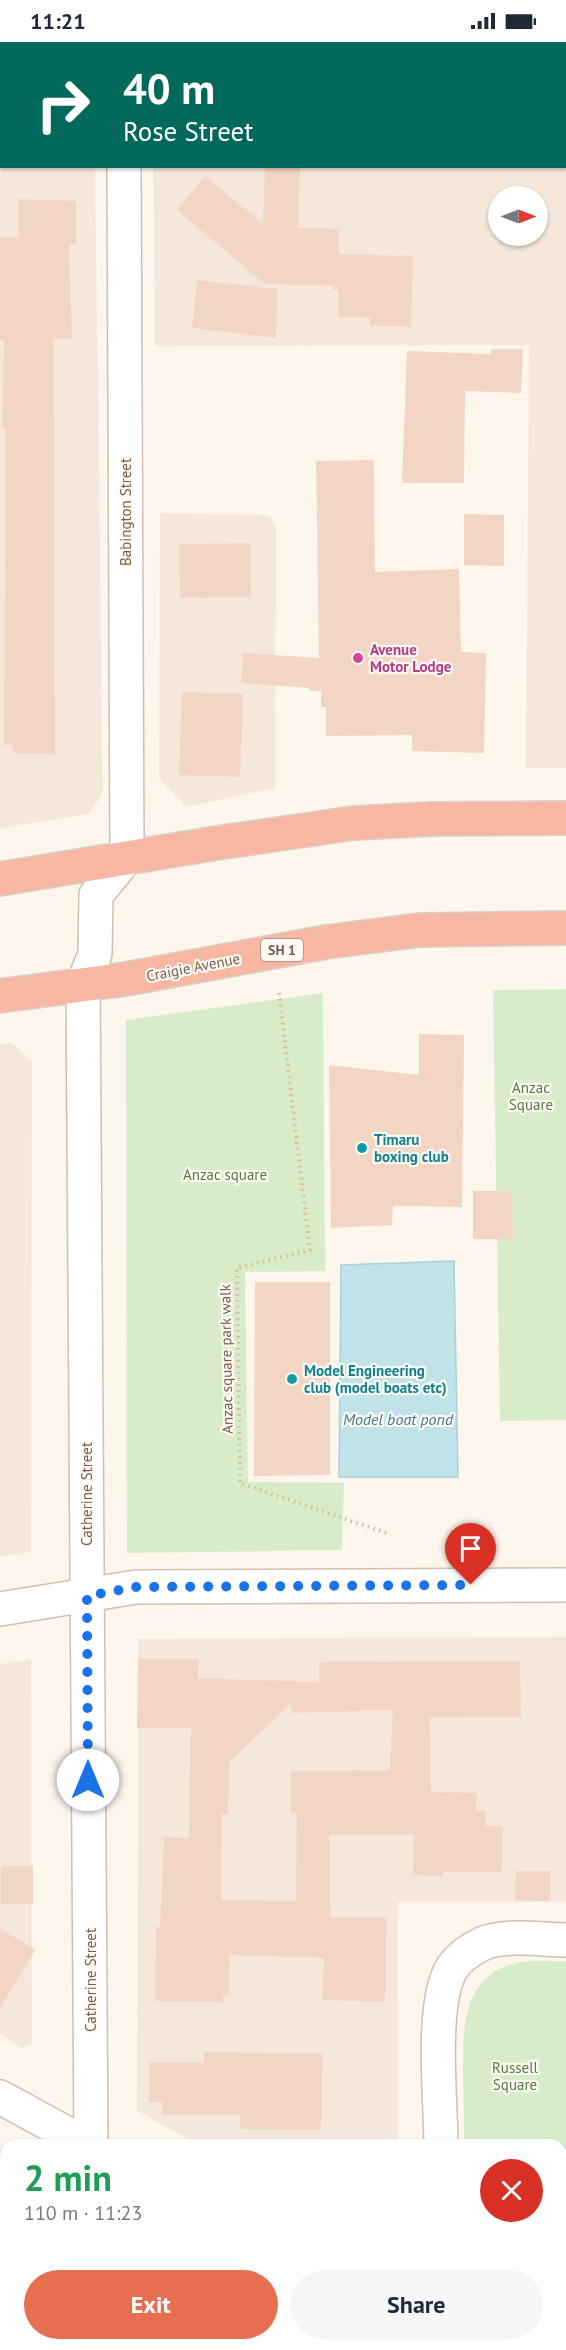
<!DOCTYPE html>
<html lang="en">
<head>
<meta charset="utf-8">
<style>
	body { margin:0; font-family:"PT Sans",sans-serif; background:#f6f6f7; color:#1f2937; height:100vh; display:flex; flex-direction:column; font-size:22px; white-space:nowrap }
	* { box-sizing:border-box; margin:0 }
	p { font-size:20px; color:#747a83 }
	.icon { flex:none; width:33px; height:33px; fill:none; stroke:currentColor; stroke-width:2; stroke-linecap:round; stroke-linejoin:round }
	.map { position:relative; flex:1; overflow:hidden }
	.drawer { position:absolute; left:0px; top:2097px; width:567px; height:212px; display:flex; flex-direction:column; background:#fff; border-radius:18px 18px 0 0; box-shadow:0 2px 4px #0004 }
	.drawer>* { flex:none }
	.hud { position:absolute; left:0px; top:0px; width:567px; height:126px; box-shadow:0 2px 4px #0004; background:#00695c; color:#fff; overflow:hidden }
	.needle { width:39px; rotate:90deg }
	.fabs { position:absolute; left:488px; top:144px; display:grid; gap:12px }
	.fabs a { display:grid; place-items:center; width:60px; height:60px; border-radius:50%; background:#fff; box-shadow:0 2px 4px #0004; font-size:30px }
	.pin { position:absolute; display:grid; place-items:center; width:51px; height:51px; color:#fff; margin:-62px -26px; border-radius:50% 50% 50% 0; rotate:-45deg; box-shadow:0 0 6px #0007 }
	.pin .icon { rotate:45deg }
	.me { position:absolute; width:66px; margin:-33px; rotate:0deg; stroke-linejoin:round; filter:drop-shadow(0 0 4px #0008) }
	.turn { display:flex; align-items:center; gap:21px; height:126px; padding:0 24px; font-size:27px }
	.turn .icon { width:78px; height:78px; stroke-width:2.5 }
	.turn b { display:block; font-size:42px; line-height:51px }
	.round { display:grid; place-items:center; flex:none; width:63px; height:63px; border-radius:32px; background:#f6f6f7 }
	.headline { display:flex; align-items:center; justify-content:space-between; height:102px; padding:0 24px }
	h1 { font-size:36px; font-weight:600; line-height:45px; color:#1e9e55 }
	.primary-button { display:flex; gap:12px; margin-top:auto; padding:12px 24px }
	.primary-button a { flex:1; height:69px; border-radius:36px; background:#e76f51; color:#fff; font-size:24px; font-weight:600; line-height:69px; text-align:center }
	.primary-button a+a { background:#f6f6f7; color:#1f2937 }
	.status { display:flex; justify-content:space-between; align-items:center; height:42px; padding:0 30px; background:#fff; direction:ltr }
	.status svg { height:16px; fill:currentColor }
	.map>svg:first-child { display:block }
	.residential { fill:#f5e8da; fill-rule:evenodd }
	.green { fill:#d8ecc9 }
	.water { fill:#bfe3e8; stroke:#a5d3da; stroke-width:1.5 }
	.building { fill:#f3d5c3; fill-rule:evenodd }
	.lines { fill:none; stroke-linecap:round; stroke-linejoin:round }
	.street-casing { stroke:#d1beb0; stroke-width:36 }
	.highway-casing { stroke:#dad1cd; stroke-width:36 }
	.path { stroke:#d9b8a5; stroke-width:4; stroke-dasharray:1.5 4.5; stroke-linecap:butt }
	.street { stroke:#fff; stroke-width:33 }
	.highway { stroke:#f7b7a3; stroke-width:33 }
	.route { stroke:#1a73e8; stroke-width:10; stroke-dasharray:0 18 }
	.hotel-dot { fill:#d1479c; stroke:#fffaf3; stroke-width:2 }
	.culture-dot { fill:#0f9aa8; stroke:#fffaf3; stroke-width:2 }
	.labels { text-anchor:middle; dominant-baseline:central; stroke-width:4.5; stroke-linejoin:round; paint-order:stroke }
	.shield { fill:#fffaf3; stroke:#a28b7f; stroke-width:1.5 }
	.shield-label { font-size:14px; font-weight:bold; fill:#7a5c4d }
	.street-label { font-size:15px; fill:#7a5c4d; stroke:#fffaf3 }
	.hotel-label { font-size:15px; font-weight:bold; fill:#b23c85; stroke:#fffaf3; text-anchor:start }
	.park-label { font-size:15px; fill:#537a41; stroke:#fffaf3 }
	.culture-label { font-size:15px; font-weight:bold; fill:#0d838f; stroke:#fffaf3; text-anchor:start }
	.water-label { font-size:16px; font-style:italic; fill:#437c86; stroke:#fffaf3 }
</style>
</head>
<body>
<div class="status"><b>11:21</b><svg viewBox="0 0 49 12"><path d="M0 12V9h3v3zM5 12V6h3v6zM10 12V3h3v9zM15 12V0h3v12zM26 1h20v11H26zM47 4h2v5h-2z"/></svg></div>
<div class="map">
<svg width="566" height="2308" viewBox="0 0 566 2308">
	<rect width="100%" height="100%" fill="#fdf6ec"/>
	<g class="residential">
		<polygon points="0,0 93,0 2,2 2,124 95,125 103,751 89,772 0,786"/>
		<path d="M152,0H566V726H526L529,303L155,304L153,125L566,124V2ZM498,154H537V194H498Z"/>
		<polygon points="160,471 263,473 271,476 276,485 275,746 186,765 159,736"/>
		<polygon points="11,1001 32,1019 31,1510 0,1515 0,1003"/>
		<polygon points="566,1595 566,1860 398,1860 398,2103 199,2103 137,2069 138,1597"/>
		<polygon points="31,1617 32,2002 21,2006 0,1992 0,1622"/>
		<polygon points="0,2112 6,2115 6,2302 37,2303 37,2308 0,2308"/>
		<polygon points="352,2302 362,2308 143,2308 143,2302"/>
	</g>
	<g class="green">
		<polygon points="566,947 566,1378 500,1379 493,948"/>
		<polygon points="323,951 325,1229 245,1230 248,1440 344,1441 342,1508 127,1511 126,978"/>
		<path d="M566,1919V2308H548L538,2303L561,2302V2103H464C464,2080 464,2057 463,2034C463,1987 461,1932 520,1920C534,1917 552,1920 566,1919Z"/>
	</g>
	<polygon class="water" points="454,1219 458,1435 339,1435 341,1223"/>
	<g class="building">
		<polygon points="265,124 300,124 298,186 339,187 339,212 413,214 411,285 370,284 370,276 338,275 338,248 333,248 333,244 265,242 177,168 205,134 263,182"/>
		<polygon points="18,157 76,159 76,202 69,202 72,297 54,297 55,712 13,711 13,703 4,703 6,387 2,387 4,298 0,298 0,195 18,195"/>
		<polygon points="197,238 278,247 276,296 192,286"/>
		<polygon points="491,307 523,307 521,351 465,349 464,441 402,441 407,309 491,312"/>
		<polygon points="374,418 375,530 459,527 461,610 486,611 484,711 412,709 412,693 326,694 326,665 321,665 321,649 310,649 310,646 241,641 243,611 319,616 316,419"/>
		<polygon points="464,472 504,473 504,524 464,523"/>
		<polygon points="250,501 251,555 180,556 179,502"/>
		<polygon points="182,650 243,652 240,735 179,733"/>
		<polygon points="419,992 464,993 462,1165 393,1164 392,1183 331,1186 329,1023 419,1033"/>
		<polygon points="473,1149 512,1149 513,1197 473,1197"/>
		<polygon points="255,1240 330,1240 330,1433 254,1434"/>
		<path d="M138,1617H199L198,1636L319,1640V1620L520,1619L521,1675L430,1676L431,1750L477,1751L476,1769H486V1784H503L502,1830H443V1834L413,1833L414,1793H329L330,1875L386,1876L385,1960L322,1958L324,1916L230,1913L229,1953H223V1960L155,1959L156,1885H160L164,1795L189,1796L191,1686H137ZM291,1662V1671L393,1668L390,1728L291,1729V1771H297L296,1859L221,1858L222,1772H228L230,1719Z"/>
		<rect x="1" y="1824" width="32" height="38"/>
		<polygon points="516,1829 551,1829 550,1859 515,1858"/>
		<polygon points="0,1886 35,1908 0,1966"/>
		<polygon points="204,2010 322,2012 321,2088 240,2087 240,2073 162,2073 162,2060 149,2060 150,2020 204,2021"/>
	</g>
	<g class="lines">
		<defs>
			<g id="street">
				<polyline points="123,0 123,2"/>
				<polyline points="0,1567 136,1545 566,1543"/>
				<polyline points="0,2055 88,2103"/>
				<polyline points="91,2103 83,942 95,912 96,853 127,815 124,124"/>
				<path d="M441,2103C441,2060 430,1961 452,1926C460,1914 471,1907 484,1901C508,1892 541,1898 566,1898"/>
				<polyline points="452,2302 462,2308"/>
				<polyline points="91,2308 91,2302"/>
			</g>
			<g id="highway">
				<polyline points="0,837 217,801 354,781 431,777 566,776"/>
				<polyline points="0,954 126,937 326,900 420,888 566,886"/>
			</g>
		</defs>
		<use href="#street" class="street-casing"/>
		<use href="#highway" class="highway-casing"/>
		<polyline class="path" points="279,951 310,1208 237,1226 240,1441 389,1492"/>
		<use href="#street" class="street"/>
		<use href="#highway" class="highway"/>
	</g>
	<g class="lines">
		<polyline class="route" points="88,1738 87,1554 136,1545 471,1543"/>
	</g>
	<circle class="hotel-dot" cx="358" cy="616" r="6"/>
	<g class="culture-dot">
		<circle cx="362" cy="1106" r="6"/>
		<circle cx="292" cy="1337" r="6"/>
	</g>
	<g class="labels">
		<rect class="shield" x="261" y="897" width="42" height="22" rx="4.5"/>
		<g class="shield-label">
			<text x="282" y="908">SH 1</text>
		</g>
		<g class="street-label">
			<text transform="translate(125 470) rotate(-90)">Babington Street</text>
			<text transform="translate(193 925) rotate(-11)">Craigie Avenue</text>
			<text transform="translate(226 1317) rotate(-91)">Anzac square park walk</text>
			<text transform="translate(86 1452) rotate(-90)">Catherine Street</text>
			<text transform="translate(90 1938) rotate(-90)">Catherine Street</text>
		</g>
		<g class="hotel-label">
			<text x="370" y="607">Avenue<tspan x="370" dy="17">Motor Lodge</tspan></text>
		</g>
		<g class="park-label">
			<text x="531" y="1045">Anzac<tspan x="531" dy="17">Square</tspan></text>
			<text x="225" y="1132">Anzac square</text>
			<text x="515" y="2025">Russell<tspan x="515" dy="17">Square</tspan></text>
		</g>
		<g class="culture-label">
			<text x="374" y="1097">Timaru<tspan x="374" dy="17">boxing club</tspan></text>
			<text x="304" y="1328">Model Engineering<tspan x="304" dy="17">club (model boats etc)</tspan></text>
		</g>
		<g class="water-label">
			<text x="398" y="1377">Model boat pond</text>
		</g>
	</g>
</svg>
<div class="fabs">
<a><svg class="needle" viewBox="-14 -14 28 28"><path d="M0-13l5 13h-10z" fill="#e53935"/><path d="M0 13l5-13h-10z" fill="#747a83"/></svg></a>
</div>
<div class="pin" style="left:471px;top:1543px;background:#d93025"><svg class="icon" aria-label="arrive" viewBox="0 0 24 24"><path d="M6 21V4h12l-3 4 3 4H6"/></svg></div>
<svg class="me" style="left:88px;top:1738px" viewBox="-20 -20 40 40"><circle r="19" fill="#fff"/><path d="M0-13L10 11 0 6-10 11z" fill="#1a73e8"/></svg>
<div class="hud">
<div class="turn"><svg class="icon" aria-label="right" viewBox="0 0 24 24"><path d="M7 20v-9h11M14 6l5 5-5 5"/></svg><div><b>40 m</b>Rose Street</div></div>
</div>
<section class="drawer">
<div class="headline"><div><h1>2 min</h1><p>110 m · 11:23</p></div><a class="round" style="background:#d93025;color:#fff"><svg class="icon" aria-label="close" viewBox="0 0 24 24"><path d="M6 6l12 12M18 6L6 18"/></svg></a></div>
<div class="primary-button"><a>Exit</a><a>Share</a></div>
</section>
</div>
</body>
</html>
